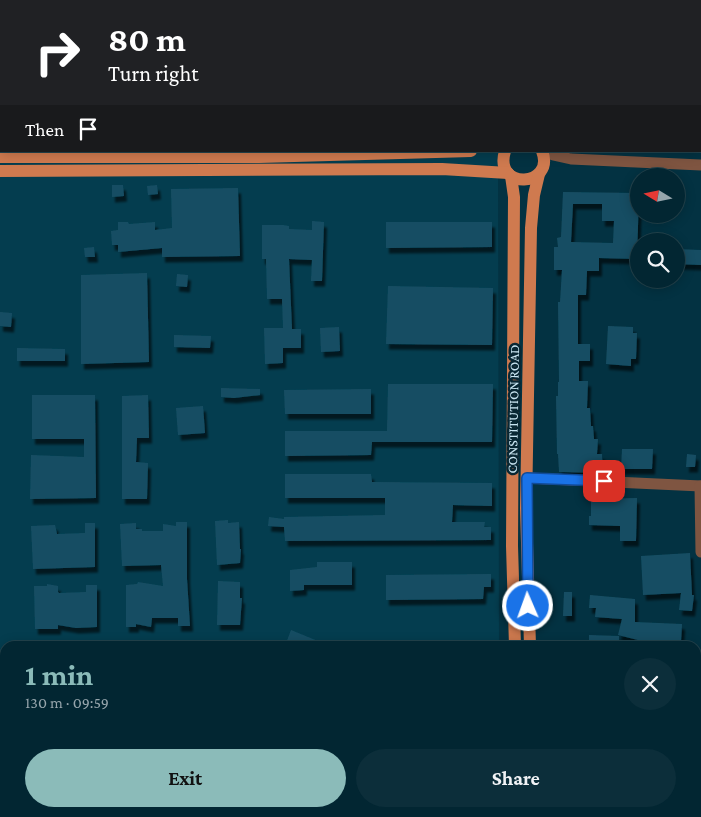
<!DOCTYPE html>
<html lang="en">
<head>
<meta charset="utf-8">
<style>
	body { margin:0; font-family:"Crimson Pro",serif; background:#0c2e3a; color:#f1f3f6; height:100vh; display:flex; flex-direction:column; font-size:19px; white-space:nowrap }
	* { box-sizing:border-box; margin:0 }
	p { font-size:16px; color:#96a5ac }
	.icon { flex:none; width:28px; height:28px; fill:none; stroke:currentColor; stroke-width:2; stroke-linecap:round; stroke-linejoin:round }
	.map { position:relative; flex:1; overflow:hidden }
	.drawer { position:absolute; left:0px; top:641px; width:701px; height:176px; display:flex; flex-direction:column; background:#022632; border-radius:15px 15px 0 0; box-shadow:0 2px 12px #0003,0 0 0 1px #23434d }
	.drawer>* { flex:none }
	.hud { position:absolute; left:0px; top:0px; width:701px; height:152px; box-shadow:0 2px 12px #0003,0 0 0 1px #23434d; background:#202124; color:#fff; overflow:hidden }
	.needle { width:32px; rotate:280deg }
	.fabs { position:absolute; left:630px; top:168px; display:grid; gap:10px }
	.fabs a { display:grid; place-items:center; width:55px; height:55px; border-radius:50%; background:#022632; box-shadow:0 2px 12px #0003,0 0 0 1px #23434d; font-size:25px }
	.pin { position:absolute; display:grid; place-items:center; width:42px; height:42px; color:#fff; margin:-21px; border-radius:10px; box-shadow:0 2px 8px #0006 }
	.me { position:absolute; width:55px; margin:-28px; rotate:358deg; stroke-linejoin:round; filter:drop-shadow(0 0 4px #0008) }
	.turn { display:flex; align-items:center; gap:18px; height:105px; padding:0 25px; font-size:22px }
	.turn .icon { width:65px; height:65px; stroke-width:2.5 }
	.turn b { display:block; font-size:35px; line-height:42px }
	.then { display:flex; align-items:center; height:48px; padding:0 25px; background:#0003; gap:10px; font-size:19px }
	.round { display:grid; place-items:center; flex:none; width:52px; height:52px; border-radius:26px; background:#0c2e3a }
	.summary { display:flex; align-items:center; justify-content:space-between; height:85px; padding:0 25px }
	h1 { font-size:30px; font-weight:700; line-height:38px; color:#8bbbb9 }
	.action { display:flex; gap:10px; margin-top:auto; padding:10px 25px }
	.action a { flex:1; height:58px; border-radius:30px; background:#8bbbb9; color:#111; font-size:20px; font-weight:700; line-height:58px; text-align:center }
	.action a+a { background:#0c2e3a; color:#f1f3f6 }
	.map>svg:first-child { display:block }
	.built { fill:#043d4f }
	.building { fill:#164e63; fill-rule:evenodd; filter:url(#shadow) }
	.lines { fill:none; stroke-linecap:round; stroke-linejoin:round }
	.minor { stroke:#7f5541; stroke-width:11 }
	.major { stroke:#cf7a4f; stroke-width:12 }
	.route-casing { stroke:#114b97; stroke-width:12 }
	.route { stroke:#1a73e8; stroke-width:9 }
	.labels { text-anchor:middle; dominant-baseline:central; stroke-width:5; stroke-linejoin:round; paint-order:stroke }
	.street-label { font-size:14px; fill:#c9e5f1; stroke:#092733 }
</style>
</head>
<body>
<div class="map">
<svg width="701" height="817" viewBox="0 0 701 817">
	<defs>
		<filter id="shadow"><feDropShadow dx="3" dy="5.5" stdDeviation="1" flood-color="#0009"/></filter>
	</defs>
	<rect width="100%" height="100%" fill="#033242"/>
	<polygon class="built" points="0,0 501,0 1,1 1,151 498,151 499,646 5,646 5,812 508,812 508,817 0,817"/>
	<g class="building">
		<polygon points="112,185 123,185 124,196 112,197"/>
		<polygon points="157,185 158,194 148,195 147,186"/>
		<polygon points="238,188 240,256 162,257 162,248 118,252 118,245 112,245 111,231 118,230 118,222 128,222 129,224 155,222 155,230 172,228 171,189"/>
		<path d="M563,192L639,193L637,259L599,258V271H587L586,295H578V344H590V361H579V381H588L587,408H590L591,426H593L594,439H598L597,454H602L603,473L559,472L558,454H557L556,396H558V382H559L558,302H560L562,270H554V247H558L557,238L561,237ZM573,204H602V221H614L613,243L571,242Z"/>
		<polygon points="312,221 324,222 322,281 311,281 312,260 289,259 292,329 301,329 301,348 283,348 283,363 265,364 264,328 283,328 282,299 267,299 266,259 262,259 262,225 283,225 289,226 289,229 312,230"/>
		<polygon points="386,222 492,222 492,247 386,248"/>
		<polygon points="94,247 95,257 85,257 84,248"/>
		<polygon points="676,249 701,250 701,265 676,264"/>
		<polygon points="147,273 149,362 81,364 81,275"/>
		<polygon points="177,274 188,275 187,287 176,286"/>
		<polygon points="388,286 493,288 492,345 386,344"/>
		<polygon points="0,312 12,313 11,327 0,326"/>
		<polygon points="608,326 633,327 633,333 637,333 636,359 631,359 631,366 606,364"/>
		<polygon points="339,327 340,351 321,352 320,328"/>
		<polygon points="174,335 211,336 210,348 174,347"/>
		<polygon points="17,348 65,349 65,361 17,361"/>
		<polygon points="388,384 493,384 492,442 372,442 371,455 285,456 285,431 387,431"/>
		<polygon points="221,388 260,389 260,395 234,398 221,397"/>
		<polygon points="371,389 371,414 285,414 284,390"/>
		<polygon points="32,395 95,395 96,498 30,499 31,455 84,457 84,439 32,439"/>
		<polygon points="148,395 149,438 137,438 136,462 148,463 147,499 122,499 122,396"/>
		<polygon points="203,406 205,433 178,435 176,408"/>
		<polygon points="622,449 653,449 652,469 621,469"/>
		<polygon points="687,454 696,455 695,467 686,467"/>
		<polygon points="285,474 371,474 372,482 492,483 492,506 453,505 452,522 485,522 484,527 491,527 491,540 285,541 284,527 268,526 269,517 284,519 284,517 385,515 385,498 285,498"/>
		<polygon points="637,498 636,541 620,541 620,526 589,525 589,516 591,516 591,499"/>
		<polygon points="228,520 228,523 239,522 240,549 241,549 240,563 217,565 215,521"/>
		<polygon points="176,522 187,522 187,579 190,626 178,626 178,618 152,618 151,627 136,624 136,627 126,627 126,585 137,584 138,582 163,586 161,565 122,566 120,524 136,523 136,529 142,529 142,531 163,531 163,524 176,526"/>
		<polygon points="85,523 95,523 95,567 33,569 31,526 55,525 57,534 85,533"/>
		<polygon points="690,553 692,595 694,595 692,611 679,610 681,593 643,595 641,556"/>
		<polygon points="317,562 352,562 352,585 304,585 304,590 290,591 290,570 317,567"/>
		<polygon points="491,574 491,587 484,587 483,599 386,600 386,575"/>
		<polygon points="218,581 240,582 240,598 242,598 240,625 217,625"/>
		<polygon points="47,584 58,586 58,592 59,593 86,592 86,585 97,585 97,627 76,628 58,625 58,629 35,629 34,586 47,586"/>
		<polygon points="564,592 572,592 572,616 563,616"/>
		<polygon points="590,595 635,599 635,622 682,624 681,642 638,640 618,635 622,619 595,617 596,608 589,608"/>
		<polygon points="291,630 330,646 285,646"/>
		<polygon points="589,635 619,636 619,646 589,646"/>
	</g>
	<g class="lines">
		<g class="minor">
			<polyline points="256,0 256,1"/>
			<polyline points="0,74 1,74"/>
			<polyline points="546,151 553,155 571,159 701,165"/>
			<polyline points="527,478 701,486"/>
			<polyline points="700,486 701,552"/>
			<polyline points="0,764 5,764"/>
			<polyline points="696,817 701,689"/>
		</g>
		<g class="major">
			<polyline points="535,0 535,1"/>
			<polyline points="522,1 522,0"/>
			<path d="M505,151C493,191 556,187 542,151"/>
			<polyline points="0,157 259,157 471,151"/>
			<polyline points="0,171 442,169 508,173"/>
			<polyline points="511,176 514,197 512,546 515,646"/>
			<polyline points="530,646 526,508 531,228 534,195 539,174"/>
			<polyline points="525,812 525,817"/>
			<polyline points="540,812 541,817"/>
		</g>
	</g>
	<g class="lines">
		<defs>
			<polyline id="route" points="528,606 527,478 604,481"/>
		</defs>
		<use href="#route" class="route-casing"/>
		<use href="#route" class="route"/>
	</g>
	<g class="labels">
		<g class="street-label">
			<text transform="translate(513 409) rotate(-89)">CONSTITUTION ROAD</text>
		</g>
	</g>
</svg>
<div class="fabs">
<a><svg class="needle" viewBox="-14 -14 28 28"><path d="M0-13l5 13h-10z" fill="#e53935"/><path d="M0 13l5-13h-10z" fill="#96a5ac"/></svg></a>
<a><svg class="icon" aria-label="search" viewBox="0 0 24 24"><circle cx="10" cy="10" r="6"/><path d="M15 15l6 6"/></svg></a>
</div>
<div class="pin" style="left:604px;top:481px;background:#d93025"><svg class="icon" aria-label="arrive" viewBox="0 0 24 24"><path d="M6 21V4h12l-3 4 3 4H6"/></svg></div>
<svg class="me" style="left:528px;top:606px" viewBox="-20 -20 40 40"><circle r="17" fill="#1a73e8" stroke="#fff" stroke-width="3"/><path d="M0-11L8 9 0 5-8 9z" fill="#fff"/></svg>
<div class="hud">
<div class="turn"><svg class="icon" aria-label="right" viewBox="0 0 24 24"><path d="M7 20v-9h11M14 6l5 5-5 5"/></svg><div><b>80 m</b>Turn right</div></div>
<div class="then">Then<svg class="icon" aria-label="arrive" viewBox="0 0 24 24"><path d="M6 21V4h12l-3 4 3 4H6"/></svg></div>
</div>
<section class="drawer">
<div class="summary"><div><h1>1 min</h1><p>130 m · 09:59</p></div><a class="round"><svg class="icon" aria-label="close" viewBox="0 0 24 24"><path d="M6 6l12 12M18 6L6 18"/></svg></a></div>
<div class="action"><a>Exit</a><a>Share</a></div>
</section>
</div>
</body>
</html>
